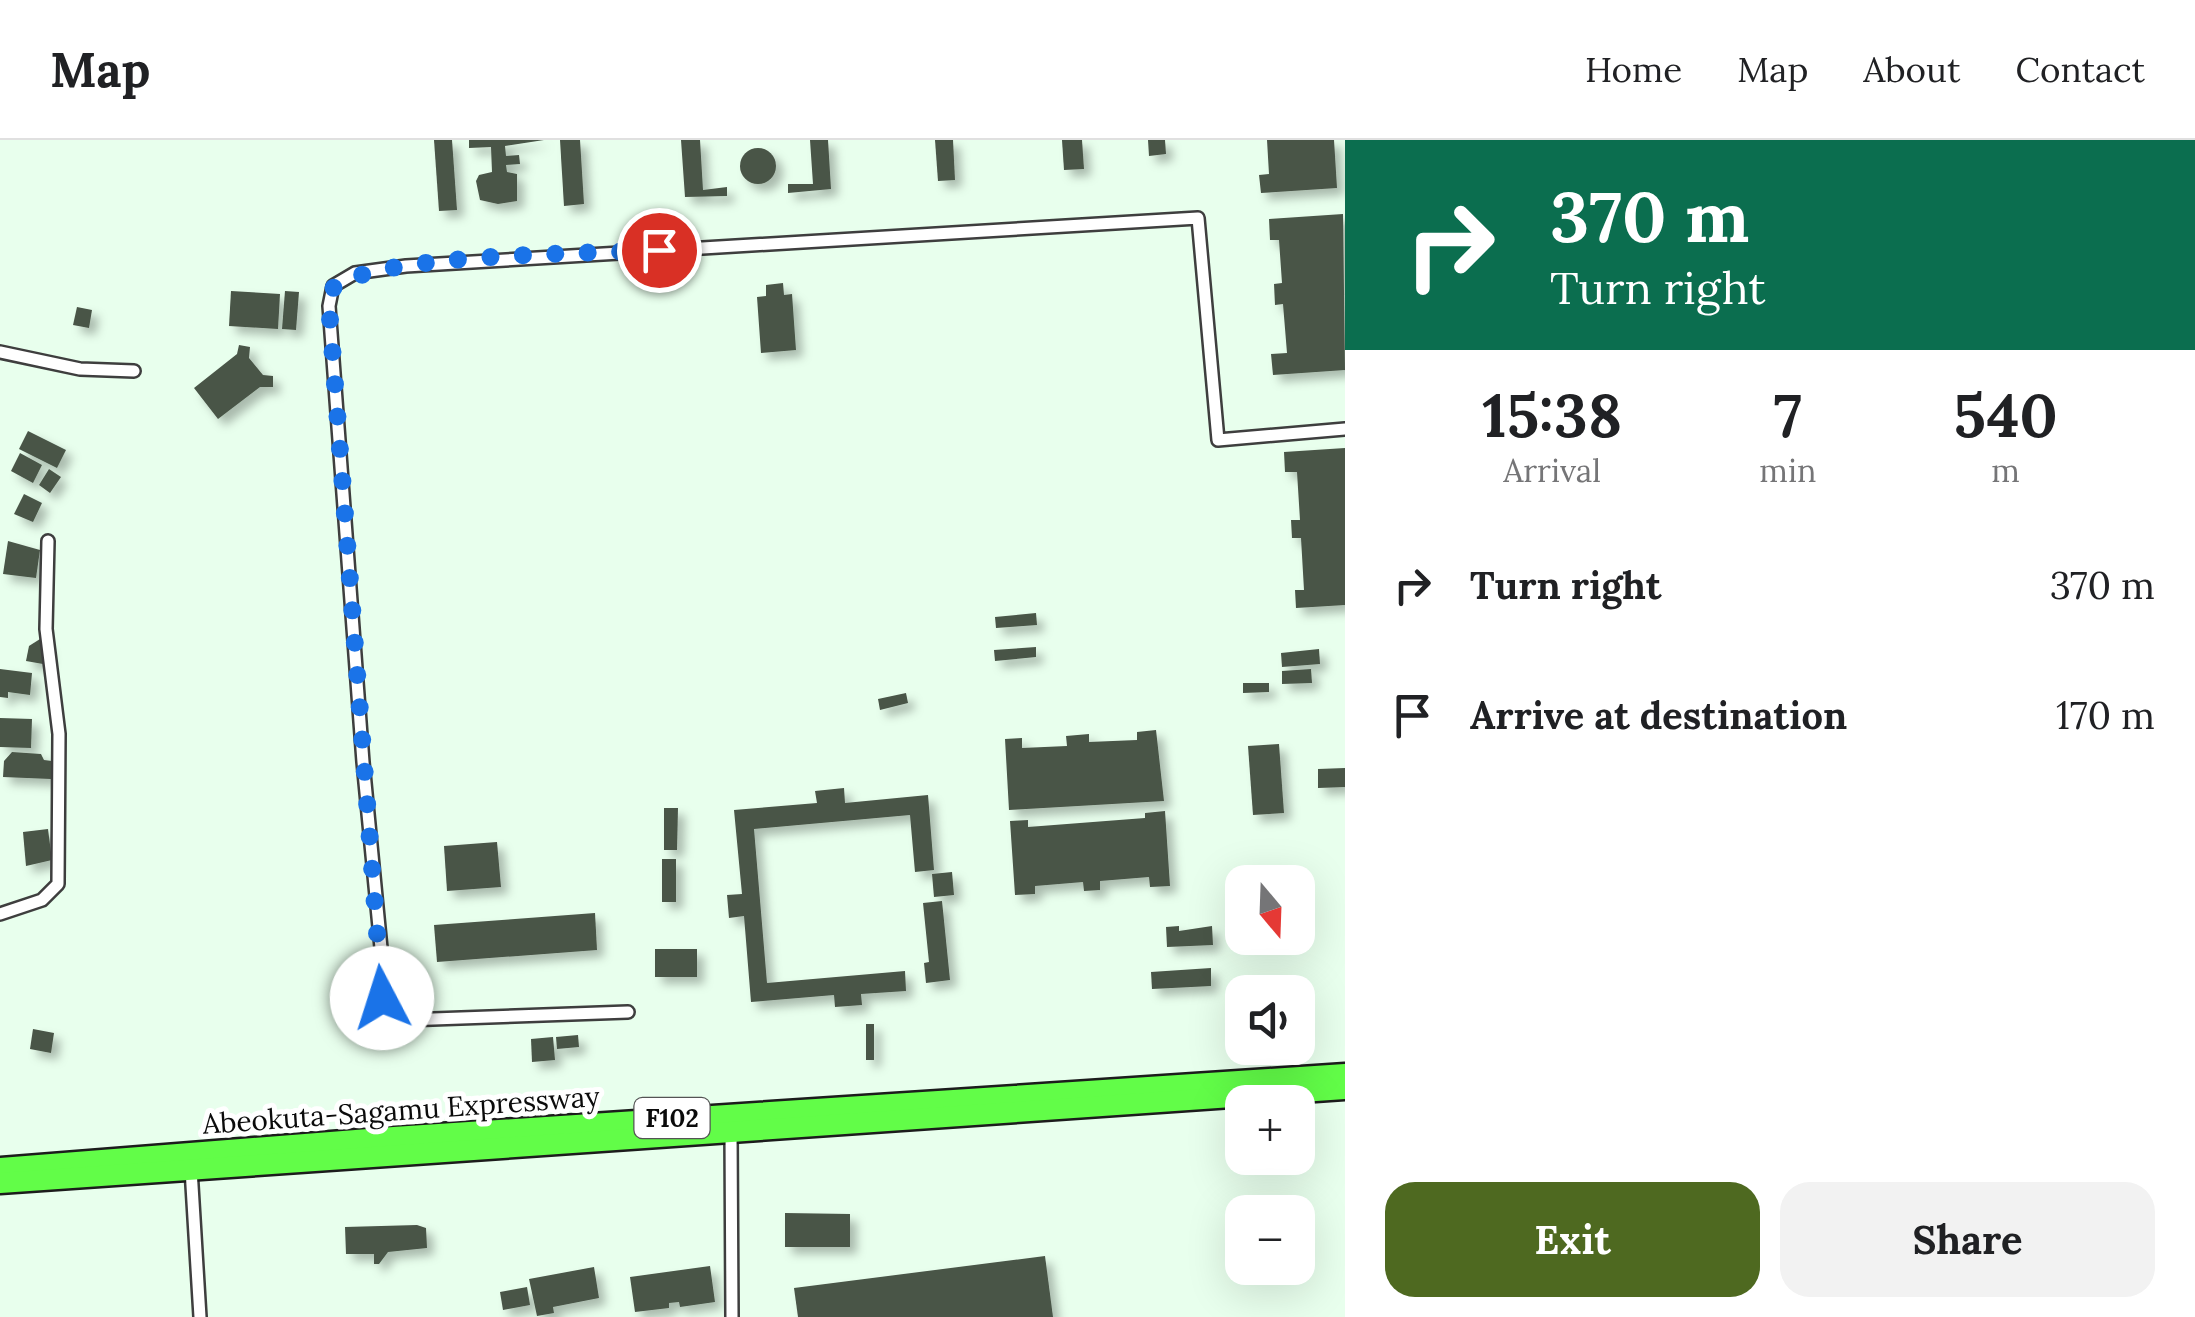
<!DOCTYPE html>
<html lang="en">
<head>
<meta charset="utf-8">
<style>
	body { margin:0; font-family:Lora,serif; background:#f2f2f2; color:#202124; height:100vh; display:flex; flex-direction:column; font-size:38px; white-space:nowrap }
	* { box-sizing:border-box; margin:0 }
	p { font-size:32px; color:#757577 }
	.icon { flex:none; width:55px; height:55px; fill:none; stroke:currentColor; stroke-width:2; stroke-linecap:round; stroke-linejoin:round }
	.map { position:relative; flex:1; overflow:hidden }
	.panel { display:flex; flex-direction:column; background:#fff; width:850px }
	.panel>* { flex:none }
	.guide { background:#0b6e4f; color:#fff; overflow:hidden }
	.needle { width:65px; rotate:161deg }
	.buttons { position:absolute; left:1225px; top:725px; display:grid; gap:20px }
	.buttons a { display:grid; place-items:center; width:90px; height:90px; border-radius:20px; background:#fff; box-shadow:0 10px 40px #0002; font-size:50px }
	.pin { position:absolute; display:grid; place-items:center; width:85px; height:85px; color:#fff; margin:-42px; border:5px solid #fff; border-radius:50%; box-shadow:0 2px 10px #0007 }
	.me { position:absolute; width:110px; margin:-55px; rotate:355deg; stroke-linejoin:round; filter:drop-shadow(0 0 8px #0008) }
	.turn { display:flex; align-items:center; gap:35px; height:210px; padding:0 40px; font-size:45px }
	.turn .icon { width:130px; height:130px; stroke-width:2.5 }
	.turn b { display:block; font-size:70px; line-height:85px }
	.eta { display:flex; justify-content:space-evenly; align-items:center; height:170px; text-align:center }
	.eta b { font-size:60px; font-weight:700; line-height:70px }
	.action { display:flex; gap:20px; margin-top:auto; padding:20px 40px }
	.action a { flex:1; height:115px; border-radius:30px; background:#4e6920; color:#fff; font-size:40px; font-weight:700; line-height:115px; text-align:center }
	.action a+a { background:#f2f2f2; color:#202124 }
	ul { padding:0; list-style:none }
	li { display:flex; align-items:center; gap:30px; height:130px; padding:0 40px }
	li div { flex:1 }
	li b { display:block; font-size:38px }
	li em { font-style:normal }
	header { display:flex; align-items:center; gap:60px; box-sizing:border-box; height:140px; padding:0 50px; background:#fff; border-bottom:2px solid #e0e0e0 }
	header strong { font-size:48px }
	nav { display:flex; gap:55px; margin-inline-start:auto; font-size:35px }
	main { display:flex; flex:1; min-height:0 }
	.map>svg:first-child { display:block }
	.building { fill:#495447; filter:url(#shadow) }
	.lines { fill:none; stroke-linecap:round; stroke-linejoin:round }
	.street-casing { stroke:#3e3e3e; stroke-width:16 }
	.highway-casing { stroke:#1c1c1c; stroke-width:25 }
	.street { stroke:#fff; stroke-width:11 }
	.highway { stroke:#62fd48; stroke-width:20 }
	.route { stroke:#1a73e8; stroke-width:18; stroke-dasharray:0 32.4 }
	.labels { text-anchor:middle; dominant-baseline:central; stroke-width:10; stroke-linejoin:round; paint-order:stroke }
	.shield { fill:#fff; stroke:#545454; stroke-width:2.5 }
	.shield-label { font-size:25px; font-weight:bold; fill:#0b0b0b }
	.street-label { font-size:28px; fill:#0b0b0b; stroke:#fff }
</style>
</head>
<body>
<header>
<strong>Map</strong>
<nav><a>Home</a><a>Map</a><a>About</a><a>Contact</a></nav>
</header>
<main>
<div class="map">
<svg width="1345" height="1177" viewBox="0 0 1345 1177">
	<defs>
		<filter id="shadow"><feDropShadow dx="7" dy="7" stdDeviation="5" flood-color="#0004"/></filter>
	</defs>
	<rect width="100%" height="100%" fill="#e8ffed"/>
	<g class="building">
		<polygon points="434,0 452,0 457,70 439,71"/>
		<polygon points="469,0 544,0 505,6 506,16 519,15 520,24 506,25 507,32 517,34 517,61 498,64 480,60 476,41 479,35 492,32 491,7 469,8"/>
		<polygon points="560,0 580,0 584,64 564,66"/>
		<polygon points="681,0 700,0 703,50 727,47 727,56 685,57"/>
		<polygon points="810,0 828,0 831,49 788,53 788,44 813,44"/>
		<polygon points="935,0 953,0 955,40 938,41"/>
		<polygon points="1062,0 1082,0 1084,29 1064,30"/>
		<polygon points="1148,0 1165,0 1166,14 1149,16"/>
		<polygon points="1267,0 1334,0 1337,48 1261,53 1259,35 1269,34"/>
		<circle cx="758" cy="26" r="18"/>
		<polygon points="1343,74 1345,230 1273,235 1271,214 1287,213 1283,164 1275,165 1274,144 1282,143 1279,100 1270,100 1269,79"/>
		<polygon points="783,143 784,155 792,154 796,210 761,213 757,157 766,156 766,145"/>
		<polygon points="231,151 280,154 278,189 229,186"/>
		<polygon points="285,151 299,152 296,190 282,189"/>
		<polygon points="77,167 92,170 89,188 73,185"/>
		<polygon points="239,205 250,207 249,218 263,235 273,236 273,247 260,247 218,279 194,248 237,214"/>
		<polygon points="28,291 66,310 57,328 19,309"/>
		<polygon points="1345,308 1345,465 1296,468 1295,450 1304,450 1301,398 1292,398 1291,380 1300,380 1297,332 1285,332 1284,312"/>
		<polygon points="20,313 42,325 33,343 11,331"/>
		<polygon points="49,329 61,337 50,353 39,345"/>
		<polygon points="24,354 42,363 33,382 14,374"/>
		<polygon points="8,401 40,410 36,438 3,434"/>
		<polygon points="1036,473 1037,485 996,488 995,477"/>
		<polygon points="40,499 46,510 43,524 26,521 29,506"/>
		<polygon points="1036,507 1036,517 995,521 994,510"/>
		<polygon points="1319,509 1320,524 1282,527 1281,513"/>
		<polygon points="0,529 32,533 30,555 8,552 8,558 0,557"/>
		<polygon points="1311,529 1312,543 1282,544 1282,531"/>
		<polygon points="1243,543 1269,543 1269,552 1243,553"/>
		<polygon points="906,553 908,563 880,570 878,559"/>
		<polygon points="0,578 32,579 31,608 0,607"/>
		<polygon points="1156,590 1164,661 1009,670 1005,599 1022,598 1022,608 1067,606 1066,596 1089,594 1089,602 1137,600 1137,592"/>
		<polygon points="1279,604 1284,673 1253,675 1248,606"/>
		<polygon points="12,612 41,614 44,620 52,621 51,639 3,637 4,621"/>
		<polygon points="1345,628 1345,647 1318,648 1318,629"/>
		<polygon points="844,648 845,663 928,655 934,730 915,732 910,675 754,689 767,843 905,831 906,851 861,854 862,865 835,867 834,855 751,862 744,776 729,778 727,755 742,754 734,670 817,663 815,651"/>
		<polygon points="664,668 678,668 677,710 664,710"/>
		<polygon points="1165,671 1170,746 1150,747 1149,737 1100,741 1100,750 1084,751 1083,742 1035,746 1035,754 1015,755 1010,681 1028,680 1028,687 1145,678 1145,673"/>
		<polygon points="48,689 52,720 26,726 23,692"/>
		<polygon points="497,702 501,747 447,751 444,706"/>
		<rect x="662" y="719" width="14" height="43"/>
		<polygon points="952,732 954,755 934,757 932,734"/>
		<polygon points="942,761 950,840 926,843 924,823 929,822 923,763"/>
		<polygon points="595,773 597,810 437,822 434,785"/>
		<polygon points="1179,786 1179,791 1212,786 1213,805 1167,807 1166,787"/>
		<rect x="655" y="809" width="42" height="28"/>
		<polygon points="1211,828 1211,846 1152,849 1151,832"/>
		<rect x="866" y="884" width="8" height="36"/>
		<polygon points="33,889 54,893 51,913 30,909"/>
		<polygon points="578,895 579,907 557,909 556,897"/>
		<polygon points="553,897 555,920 532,922 531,899"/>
		<polygon points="785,1073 850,1074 850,1107 785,1107"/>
		<polygon points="417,1085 426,1088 427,1108 388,1112 379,1124 374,1124 374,1114 346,1114 345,1087"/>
		<polygon points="1045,1116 1053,1177 798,1177 794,1148"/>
		<polygon points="710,1126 715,1162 680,1167 679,1162 669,1163 669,1168 635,1172 630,1137"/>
		<polygon points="594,1127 599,1158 553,1167 554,1173 537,1176 529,1139"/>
		<polygon points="527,1147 530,1165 503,1170 500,1152"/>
	</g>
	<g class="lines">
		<defs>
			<g id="street">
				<polyline points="0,212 80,229 134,231"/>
				<polyline points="0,774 42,760 58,744 59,594 46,489 48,401"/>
				<polyline points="628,872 405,880 387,870 363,622 329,166 333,146 355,133 406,126 1198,78 1218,300 1345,289"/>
				<polyline points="731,991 732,1177"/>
				<polyline points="191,1029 200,1177"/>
			</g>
			<g id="highway">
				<polyline points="0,1028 394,997 1345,934"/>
				<polyline points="0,1043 1345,949"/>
			</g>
		</defs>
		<use href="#street" class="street-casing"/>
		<use href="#highway" class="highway-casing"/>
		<use href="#street" class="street"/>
		<use href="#highway" class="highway"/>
	</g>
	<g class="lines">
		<path class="route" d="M382,858L329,166L334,146C388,113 586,114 659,110"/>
	</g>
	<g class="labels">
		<rect class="shield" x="634.5" y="958" width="75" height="40" rx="8"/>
		<g class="shield-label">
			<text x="672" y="978">F102</text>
		</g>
		<g class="street-label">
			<text transform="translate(401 970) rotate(-4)">Abeokuta-Sagamu Expressway</text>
		</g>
	</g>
</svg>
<div class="buttons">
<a><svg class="needle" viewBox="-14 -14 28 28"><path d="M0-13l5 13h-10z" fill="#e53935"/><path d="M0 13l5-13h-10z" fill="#757577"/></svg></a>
<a><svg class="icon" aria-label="sound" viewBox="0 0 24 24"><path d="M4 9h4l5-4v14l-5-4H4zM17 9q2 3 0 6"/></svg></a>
<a>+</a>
<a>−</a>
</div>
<div class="pin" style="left:659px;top:110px;background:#d93025"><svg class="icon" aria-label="arrive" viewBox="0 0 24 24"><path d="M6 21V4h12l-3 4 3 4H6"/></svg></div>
<svg class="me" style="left:382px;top:858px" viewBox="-20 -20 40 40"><circle r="19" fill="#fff"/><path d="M0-13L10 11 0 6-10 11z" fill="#1a73e8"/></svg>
</div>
<section class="panel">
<div class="guide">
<div class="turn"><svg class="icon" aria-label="right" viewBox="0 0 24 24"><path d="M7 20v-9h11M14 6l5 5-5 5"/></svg><div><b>370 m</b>Turn right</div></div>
</div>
<div class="eta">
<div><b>15:38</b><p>Arrival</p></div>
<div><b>7</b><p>min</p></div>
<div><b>540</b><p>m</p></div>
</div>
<ul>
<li><svg class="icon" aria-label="right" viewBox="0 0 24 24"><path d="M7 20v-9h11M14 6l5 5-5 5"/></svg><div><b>Turn right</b></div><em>370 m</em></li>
<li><svg class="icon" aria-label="arrive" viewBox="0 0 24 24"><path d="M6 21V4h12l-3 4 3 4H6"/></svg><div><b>Arrive at destination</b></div><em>170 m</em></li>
</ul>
<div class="action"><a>Exit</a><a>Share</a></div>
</section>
</main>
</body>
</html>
